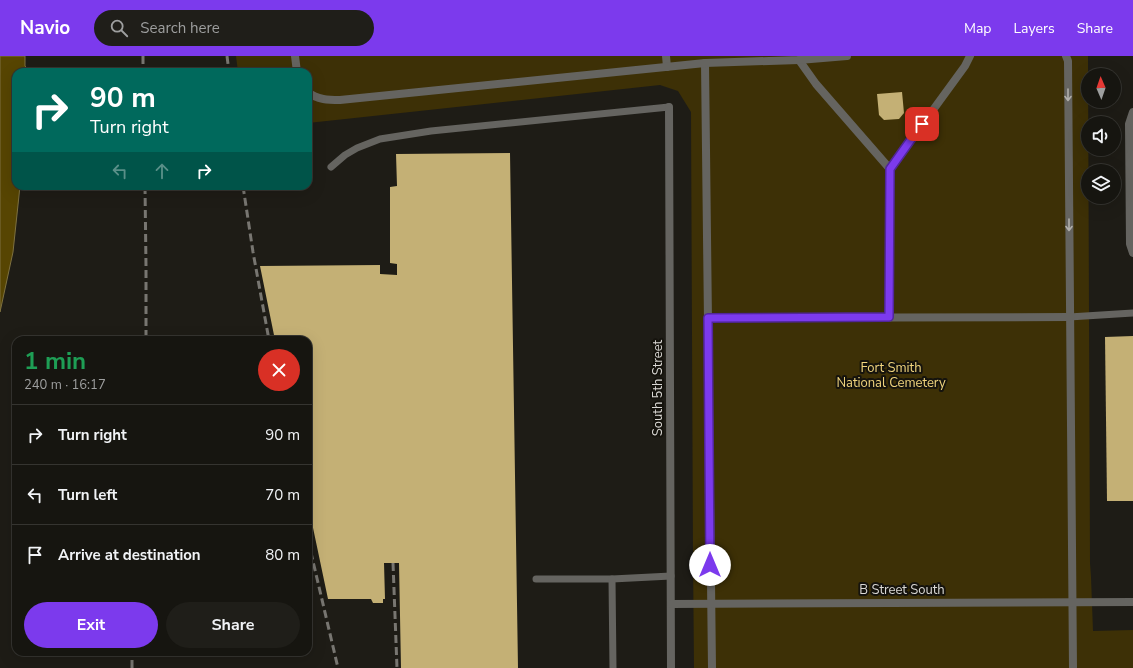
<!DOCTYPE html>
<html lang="en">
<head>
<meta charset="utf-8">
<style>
	body { margin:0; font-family:"Nunito Sans",sans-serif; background:#1f1e19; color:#f1f3f6; height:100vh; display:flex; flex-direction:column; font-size:15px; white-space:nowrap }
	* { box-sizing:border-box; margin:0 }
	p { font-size:13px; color:#9e9f9f }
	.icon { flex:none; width:22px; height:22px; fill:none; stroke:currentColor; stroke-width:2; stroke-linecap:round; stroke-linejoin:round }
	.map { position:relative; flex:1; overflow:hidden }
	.panel { position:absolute; left:12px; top:280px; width:300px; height:320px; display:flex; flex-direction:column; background:#161510; border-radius:12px; box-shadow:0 4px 16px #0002,0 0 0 1px #353430 }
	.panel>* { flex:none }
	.hud { position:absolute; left:12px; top:12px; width:300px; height:122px; border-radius:12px; box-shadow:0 4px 16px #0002,0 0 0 1px #353430; background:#00695c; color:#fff; overflow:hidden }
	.needle { width:26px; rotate:358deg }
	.buttons { position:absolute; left:1081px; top:12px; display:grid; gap:8px }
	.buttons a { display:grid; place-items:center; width:40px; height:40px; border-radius:50%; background:#161510; box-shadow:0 4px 16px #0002,0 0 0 1px #353430; font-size:20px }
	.pin { position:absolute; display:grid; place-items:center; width:34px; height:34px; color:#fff; margin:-17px; border-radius:8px; box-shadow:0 2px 6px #0006 }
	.me { position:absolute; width:44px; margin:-22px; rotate:0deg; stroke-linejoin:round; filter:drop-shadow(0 0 3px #0008) }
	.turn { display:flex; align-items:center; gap:14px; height:84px; padding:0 12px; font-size:18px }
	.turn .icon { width:52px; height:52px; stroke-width:2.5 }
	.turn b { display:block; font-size:28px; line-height:34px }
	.lanes { display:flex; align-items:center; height:38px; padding:0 12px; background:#0003; justify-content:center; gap:20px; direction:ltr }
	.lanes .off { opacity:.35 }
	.round { display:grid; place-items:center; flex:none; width:42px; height:42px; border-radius:21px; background:#1f1e19 }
	.headline { display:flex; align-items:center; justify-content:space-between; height:68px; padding:0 12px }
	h1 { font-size:24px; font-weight:700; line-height:30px; color:#1e9e55 }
	.primary-button { display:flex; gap:8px; margin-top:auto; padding:8px 12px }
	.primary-button a { flex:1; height:46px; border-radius:24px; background:#7c3aed; color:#fff; font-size:16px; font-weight:700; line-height:46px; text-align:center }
	.primary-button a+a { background:#1f1e19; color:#f1f3f6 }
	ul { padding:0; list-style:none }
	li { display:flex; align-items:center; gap:12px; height:60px; padding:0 12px; border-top:1px solid #353430 }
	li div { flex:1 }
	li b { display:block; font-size:15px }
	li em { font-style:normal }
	header { display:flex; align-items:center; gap:24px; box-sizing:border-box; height:56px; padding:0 20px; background:#7c3aed; color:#fff }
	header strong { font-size:19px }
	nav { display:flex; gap:22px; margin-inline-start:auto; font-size:14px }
	.search { width:280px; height:36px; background:#1f1e19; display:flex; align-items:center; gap:10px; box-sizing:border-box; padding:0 14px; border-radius:22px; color:#9e9f9f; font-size:15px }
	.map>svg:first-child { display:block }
	.green { fill:#3d3006 }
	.water { fill:#574502; stroke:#7e7141 }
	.building { fill:#c4b075 }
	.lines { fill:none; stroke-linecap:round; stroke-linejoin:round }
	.lane { stroke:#656460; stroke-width:7 }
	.street { stroke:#656460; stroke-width:8 }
	.rail { stroke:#787671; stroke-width:3; stroke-dasharray:8 4; stroke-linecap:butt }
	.oneway { stroke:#b1afab }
	.route-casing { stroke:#51269a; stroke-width:10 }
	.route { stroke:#7c3aed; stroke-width:7 }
	.labels { text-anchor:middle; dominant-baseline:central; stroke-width:4; stroke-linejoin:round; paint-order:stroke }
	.park-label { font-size:13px; fill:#f0d47d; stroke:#15130d }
	.street-label { font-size:13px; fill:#dad8d4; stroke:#15130d }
</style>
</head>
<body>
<header>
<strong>Navio</strong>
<div class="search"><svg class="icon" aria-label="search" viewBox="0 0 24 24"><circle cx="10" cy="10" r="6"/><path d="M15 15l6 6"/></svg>Search here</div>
<nav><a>Map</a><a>Layers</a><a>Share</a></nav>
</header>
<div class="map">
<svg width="1133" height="612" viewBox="0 0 1133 612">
	<rect width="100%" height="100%" fill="#1e1c16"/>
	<polygon class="green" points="236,0 1088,0 1090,507 1091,521 1093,575 1133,574 1133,612 694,612 693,502 691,56 678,35 660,29 308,67 308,16 238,16"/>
	<polygon class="water" points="0,0 25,0 25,10 30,16 16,16 16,130 20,130 13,196 0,256"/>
	<g class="building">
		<polygon points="902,36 904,57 899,63 884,64 879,59 877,38"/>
		<polygon points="510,97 518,612 401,612 399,507 384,507 385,543 383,543 383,547 373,547 371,543 328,543 308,448 308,284 275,284 260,210 380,209 380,218 397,219 397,208 390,207 390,131 397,130 396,98"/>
		<polygon points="1133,280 1133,445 1107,445 1105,281"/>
	</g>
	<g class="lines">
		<g class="lane">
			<polyline points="331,111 345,99 357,92 380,83 431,75 669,51"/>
			<polyline points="1069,261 1133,257"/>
			<polyline points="536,523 612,523 671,520"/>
			<polyline points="612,523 613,612"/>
		</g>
		<g class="street">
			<polyline points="295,0 297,16"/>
			<polyline points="666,0 667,11"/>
			<polyline points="1066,0 1068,5 1073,612"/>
			<polyline points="799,4 816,28 890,113"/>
			<polyline points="705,7 712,612"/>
			<path d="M308,36C317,44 329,44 340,44L705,7L799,4L847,0"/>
			<polyline points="669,51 671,612"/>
			<polyline points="1133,56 1129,68 1130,188 1133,197"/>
			<polyline points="889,261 890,113 965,10 970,0"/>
			<polyline points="708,262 1069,261"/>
			<polyline points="671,548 1133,546"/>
		</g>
		<g class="rail">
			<polyline points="143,0 143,16"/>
			<polyline points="227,0 229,16"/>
			<polyline points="145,130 146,210 146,284"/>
			<polyline points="243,130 253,196 269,284"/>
			<polyline points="308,484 338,612"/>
			<polyline points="393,507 397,612"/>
			<polyline points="132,612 132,596"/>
		</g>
	</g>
	<defs><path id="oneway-shaft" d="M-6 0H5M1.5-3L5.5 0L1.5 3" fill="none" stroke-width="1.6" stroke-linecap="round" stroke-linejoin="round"/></defs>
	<g class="oneway">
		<use href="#oneway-shaft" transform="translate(1068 39) rotate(90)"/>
		<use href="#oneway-shaft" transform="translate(1069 169) rotate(90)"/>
	</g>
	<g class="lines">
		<defs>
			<polyline id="route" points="710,509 708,262 889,261 890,113 922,68"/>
		</defs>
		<use href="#route" class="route-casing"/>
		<use href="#route" class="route"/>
	</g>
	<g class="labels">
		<g class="park-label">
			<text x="891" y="312">Fort Smith<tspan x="891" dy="15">National Cemetery</tspan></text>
		</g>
		<g class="street-label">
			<text transform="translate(658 332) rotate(-90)">South 5th Street</text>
			<text x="902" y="534">B Street South</text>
		</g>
	</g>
</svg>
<div class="buttons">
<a><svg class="needle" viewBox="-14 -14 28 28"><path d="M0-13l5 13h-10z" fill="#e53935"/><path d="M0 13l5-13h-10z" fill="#9e9f9f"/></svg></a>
<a><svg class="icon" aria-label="sound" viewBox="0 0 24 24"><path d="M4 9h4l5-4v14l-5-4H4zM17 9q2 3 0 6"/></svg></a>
<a><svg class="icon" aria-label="layers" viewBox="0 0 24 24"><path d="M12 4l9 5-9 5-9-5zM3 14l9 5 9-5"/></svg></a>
</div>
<div class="pin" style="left:922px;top:68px;background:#d93025"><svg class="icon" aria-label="arrive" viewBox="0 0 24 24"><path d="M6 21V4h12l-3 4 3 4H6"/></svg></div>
<svg class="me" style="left:710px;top:509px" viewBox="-20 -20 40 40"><circle r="19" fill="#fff"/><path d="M0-13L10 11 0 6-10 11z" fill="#7c3aed"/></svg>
<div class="hud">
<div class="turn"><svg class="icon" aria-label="right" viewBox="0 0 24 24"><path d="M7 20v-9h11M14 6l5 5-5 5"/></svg><div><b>90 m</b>Turn right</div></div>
<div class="lanes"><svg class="icon off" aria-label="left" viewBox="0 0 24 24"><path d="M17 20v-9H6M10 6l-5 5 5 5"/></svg><svg class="icon off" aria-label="ahead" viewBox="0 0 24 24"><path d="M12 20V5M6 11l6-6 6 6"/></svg><svg class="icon" aria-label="right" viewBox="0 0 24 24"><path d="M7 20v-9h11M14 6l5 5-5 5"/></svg></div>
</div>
<section class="panel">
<div class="headline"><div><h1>1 min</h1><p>240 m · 16:17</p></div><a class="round" style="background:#d93025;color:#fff"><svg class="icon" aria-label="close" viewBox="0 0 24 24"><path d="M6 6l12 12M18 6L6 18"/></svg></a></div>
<ul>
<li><svg class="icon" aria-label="right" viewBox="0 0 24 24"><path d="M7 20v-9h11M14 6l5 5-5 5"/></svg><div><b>Turn right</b></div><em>90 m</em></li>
<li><svg class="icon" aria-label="left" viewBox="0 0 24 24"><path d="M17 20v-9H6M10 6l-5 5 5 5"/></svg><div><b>Turn left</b></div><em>70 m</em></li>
<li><svg class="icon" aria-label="arrive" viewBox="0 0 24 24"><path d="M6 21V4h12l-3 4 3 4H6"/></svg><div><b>Arrive at destination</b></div><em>80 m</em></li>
</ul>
<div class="primary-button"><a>Exit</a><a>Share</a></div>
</section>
</div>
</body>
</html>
